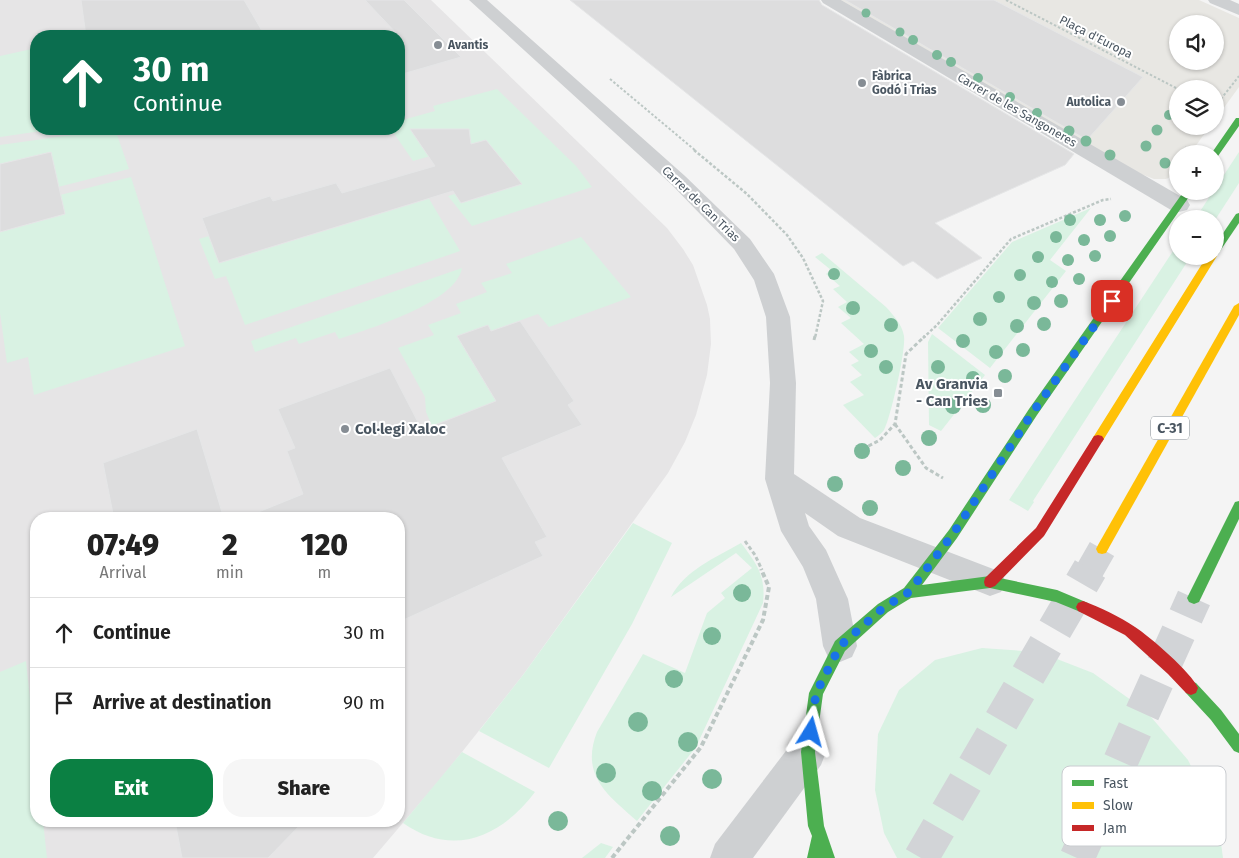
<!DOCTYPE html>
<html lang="en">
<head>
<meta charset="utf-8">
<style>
	body { margin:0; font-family:"Fira Sans",sans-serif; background:#f6f6f6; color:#222; height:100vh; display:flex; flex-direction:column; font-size:19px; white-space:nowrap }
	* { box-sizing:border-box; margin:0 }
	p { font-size:16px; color:#767676 }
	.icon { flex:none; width:28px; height:28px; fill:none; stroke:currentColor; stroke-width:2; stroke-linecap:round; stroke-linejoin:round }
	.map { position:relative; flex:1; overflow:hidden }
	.panel { position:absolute; left:30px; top:512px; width:375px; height:315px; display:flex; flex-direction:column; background:#fff; border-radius:20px; box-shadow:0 1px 4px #0004 }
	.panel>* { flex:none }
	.hud { position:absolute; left:30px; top:30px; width:375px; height:105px; border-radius:20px; box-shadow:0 1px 4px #0004; background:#0b6e4f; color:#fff; overflow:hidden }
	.fabs { position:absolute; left:1169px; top:15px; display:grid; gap:10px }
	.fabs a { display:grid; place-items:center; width:55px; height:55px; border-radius:50%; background:#fff; box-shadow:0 1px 4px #0004; font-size:25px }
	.pin { position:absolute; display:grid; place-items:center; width:42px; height:42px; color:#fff; margin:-21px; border-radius:10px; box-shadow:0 2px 8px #0006 }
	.me { position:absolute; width:55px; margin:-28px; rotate:8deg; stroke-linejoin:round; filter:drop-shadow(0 0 4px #0008) }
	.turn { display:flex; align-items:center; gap:18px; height:105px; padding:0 20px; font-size:22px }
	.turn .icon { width:65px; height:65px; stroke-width:2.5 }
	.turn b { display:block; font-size:35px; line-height:42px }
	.eta { display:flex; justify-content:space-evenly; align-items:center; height:85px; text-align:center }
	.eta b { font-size:30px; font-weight:800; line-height:35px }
	.action { display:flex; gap:10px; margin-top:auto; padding:10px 20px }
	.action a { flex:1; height:58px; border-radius:20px; background:#0b8043; color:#fff; font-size:20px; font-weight:800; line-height:58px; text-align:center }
	.action a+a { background:#f6f6f6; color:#222 }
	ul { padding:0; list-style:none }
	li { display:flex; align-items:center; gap:15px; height:70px; padding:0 20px; border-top:1px solid #e0e0e0 }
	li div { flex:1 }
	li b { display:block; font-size:19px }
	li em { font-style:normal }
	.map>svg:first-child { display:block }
	.commercial { fill:#e8e7e3; fill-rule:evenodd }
	.education { fill:#e6e5e6; fill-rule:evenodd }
	.green { fill:#d9f2e3 }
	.building { fill:#ddddde; stroke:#e5e6e7 }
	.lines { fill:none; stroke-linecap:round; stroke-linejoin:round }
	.highway-tunnel-far1 { stroke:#d2d4d7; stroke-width:28; stroke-dasharray:28 14; stroke-linecap:butt }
	.highway-tunnel { stroke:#d2d4d7; stroke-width:35; stroke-dasharray:35 18; stroke-linecap:butt }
	.path-far3 { stroke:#bcc7c4; stroke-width:2; stroke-dasharray:2.5 2; stroke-linecap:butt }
	.path-far2 { stroke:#bcc7c4; stroke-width:2.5; stroke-dasharray:3 2; stroke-linecap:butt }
	.path-far1 { stroke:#bcc7c4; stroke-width:3; stroke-dasharray:4 2.5; stroke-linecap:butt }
	.path { stroke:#bcc7c4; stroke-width:4; stroke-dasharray:5 3; stroke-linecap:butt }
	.street { fill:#ced0d2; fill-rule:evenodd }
	.fast { fill:#4caf50; fill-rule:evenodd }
	.slow { fill:#ffc107; fill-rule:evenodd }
	.jam { fill:#c62828; fill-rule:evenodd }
	.tree { fill:#7ab899 }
	.route { stroke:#1a73e8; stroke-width:9; stroke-dasharray:0 16.2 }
	.poi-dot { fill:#868d94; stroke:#fff; stroke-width:2 }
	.labels { text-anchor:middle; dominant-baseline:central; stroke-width:4; stroke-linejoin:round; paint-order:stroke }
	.far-street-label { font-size:12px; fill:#4a5661; stroke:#fff }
	.far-poi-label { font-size:12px; font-weight:bold; fill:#4a5661; stroke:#fff; text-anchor:start }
	.shield { fill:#fff; stroke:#808990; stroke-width:1 }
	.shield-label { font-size:14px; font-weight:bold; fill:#4a5661 }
	.poi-label { font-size:15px; font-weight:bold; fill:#4a5661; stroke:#fff; text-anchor:end }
	.key { fill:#fff; stroke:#c9ccd0; stroke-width:1 }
	.key-label { font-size:14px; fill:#4a5661 }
</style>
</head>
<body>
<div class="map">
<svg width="1239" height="858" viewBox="0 0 1239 858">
	<rect width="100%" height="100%" fill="#f4f4f4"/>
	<path class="commercial" d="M841,0H1199L1239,18V87L1215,120V89H1178V126H1210L1190,154H1178L1177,171L1175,175L1166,179H1154L1136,172ZM1178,24H1215V61H1178Z"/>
	<path class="education" d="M0,0H431L667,228L683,249L693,265L707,305L710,319L711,344L707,375L696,415L685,442L668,473L523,675L443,776L373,858H0ZM36,36H399V129H36ZM36,519H399V821H36Z"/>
	<g class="green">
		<polygon points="36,48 36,129 55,129 0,137 0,56"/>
		<polygon points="497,89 576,166 592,187 472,226 448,196 455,194 462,203 521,184 486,140 413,161 391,129 399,129 399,121 435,111 433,106"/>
		<polygon points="115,129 129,169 58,187 50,152 0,164 0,145"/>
		<polygon points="1239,152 1239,183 1215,220 1195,219"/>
		<polygon points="131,177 185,346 34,395 28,357 7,363 0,313 0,232 65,214 60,195"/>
		<polygon points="428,197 460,251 245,325 226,276 215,279 199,239 209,236 220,263 420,201"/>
		<polygon points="1091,208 1050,260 1066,271 990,368 938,328 1012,242"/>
		<polygon points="581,237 631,297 549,327 538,314 491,331 487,325 457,336 496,401 432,426 426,412 425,397 398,348 434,335 428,325 461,313 456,304 487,292 481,283 512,273 506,264"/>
		<polygon points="1177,245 1178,256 1191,256 1033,501 1034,502 1028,511 1009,500"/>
		<path d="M822,253L886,307C894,316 902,324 904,336C906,350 891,416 884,430C882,433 879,435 875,438L843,405L864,395L850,382L862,375L851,365L859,361L849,352L864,344L841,323L851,318L838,307L847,302L833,289L840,286L826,274L831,270L815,257Z"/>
		<path d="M462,268C456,303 368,329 339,339L335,332L299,344L296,338L255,352L251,341Z"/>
		<polygon points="932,334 985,375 941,431 929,425 928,342"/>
		<polygon points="633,523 672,543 632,624 549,768 479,731 523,675"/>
		<path d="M741,543C757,564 766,576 763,603L696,747L637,821C608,795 580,776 597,732L643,654L685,673L707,613L725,598L721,593L752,568L736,553L671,597C685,570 715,558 741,543Z"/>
		<polygon points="982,648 1039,652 1093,673 1145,710 1188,760 1218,821 1223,858 897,858 884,833 875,790 878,734 899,690 935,660"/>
		<polygon points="26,661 36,755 36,821 43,821 47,858 0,858 0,672"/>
		<path d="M462,752L535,792C501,837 453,858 403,823Z"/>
		<polygon points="601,843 613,847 605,858 582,858"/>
	</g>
	<g class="building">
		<polygon points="81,0 244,0 265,36 86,36"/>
		<polygon points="365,0 404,0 461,57 399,75 399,36"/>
		<polygon points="570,0 819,0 822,5 1074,154 1065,165 935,223 982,258 937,279 913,261 903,266"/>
		<polygon points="845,0 994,0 1143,77 1087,140"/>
		<polygon points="410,129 469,129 471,144 486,140 522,184 461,203 453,191 219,263 202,218 270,196 273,201 336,183 342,193 435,166"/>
		<polygon points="51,152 65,214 0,232 0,164"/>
		<polygon points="520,321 574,401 568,405 582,425 502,458 547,537 535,542 543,556 399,622 399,519 247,519 246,517 303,494 287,451 295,448 278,409 390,368 422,430 496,401 457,336 488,325 491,331"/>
		<polygon points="197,429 224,519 114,519 103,463"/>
		<polygon points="175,821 304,821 268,858 182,858"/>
	</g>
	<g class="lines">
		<polyline class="highway-tunnel-far1" points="1090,570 1102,549"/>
		<g class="highway-tunnel">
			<polyline points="921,858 1090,569"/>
			<polyline points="1077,858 1194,598"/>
		</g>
		<g class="path-far3">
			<polyline points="1006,0 1178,89"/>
			<polyline points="610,79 696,151"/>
			<polyline points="1221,99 1239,76"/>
			<polyline points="1183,151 1186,147"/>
		</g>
		<g class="path-far2">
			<polyline points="694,150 747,194 787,235 803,258 823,301 815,338"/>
			<polyline points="1181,154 1184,150"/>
			<polyline points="1170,168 1178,158"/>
			<polyline points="923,338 937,325 1011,239 1103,200 1111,199"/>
		</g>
		<g class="path-far1">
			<polyline points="814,340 815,336"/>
			<polyline points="895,424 926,468 943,478"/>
			<polyline points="857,452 880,440 895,424 906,354 925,336"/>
			<polyline points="745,541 755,555 762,570"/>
		</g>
		<polyline class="path" points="612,858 701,747 763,620 769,587 761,569"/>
		<g class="street">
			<polygon points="469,0 487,0 685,176 750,239 774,274 790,317 796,383 794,474 860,518 1001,572 1006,582 1001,592 990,596 838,536 805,513 809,526 826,550 848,599 857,646 852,657 840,662 828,657 823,646 816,599 803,567 781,531 765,479 770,383 766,317 754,280 734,249 671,184"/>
			<polygon points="821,0 841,0 1187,200 1190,205 1187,210 1179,212 1171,210 823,3"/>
			<polygon points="1208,0 1230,0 1239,4 1239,15 1210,3"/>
			<polygon points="808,734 821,739 826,752 821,765 753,858 710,858 715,844 795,739"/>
		</g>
		<g class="fast">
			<polygon points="1236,118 1239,118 1239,126 1218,156 1215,156 1215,154 1211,154"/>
			<polygon points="1184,191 1193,191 1037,415 957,538 922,585 990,576 1057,590 1088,603 1090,607 1088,611 1083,613 1056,602 990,588 911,598 888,612 845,651 823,694 815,752 824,826 835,858 807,858 812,836 808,826 801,752 809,693 835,641 878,604 904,588 949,530 1029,409"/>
			<polygon points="1239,213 1239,223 1218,254 1215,255 1215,245 1236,214"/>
			<polygon points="1239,501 1239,519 1199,602 1194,604 1189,602 1187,598 1235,502"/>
			<polygon points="1191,681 1196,683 1221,710 1239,734 1239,753 1234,751 1211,720 1186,693 1184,688 1186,683"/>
		</g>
		<g class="slow">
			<polygon points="1215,254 1217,256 1102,442 1094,442 1092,439 1094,436 1207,256 1215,256"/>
			<polygon points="1239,303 1239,315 1106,553 1102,554 1098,553 1096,549 1098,545 1234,306"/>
		</g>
		<g class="jam">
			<polygon points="1098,435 1102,436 1104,439 1102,442 1044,536 995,586 990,588 985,586 984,582 985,578 1036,528 1094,436"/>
			<path d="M1083,601C1100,607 1120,617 1135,627C1149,636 1192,673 1198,688L1196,693L1191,695L1186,693L1168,674L1125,635L1078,611L1076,607L1078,603Z"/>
		</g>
	</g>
	<g class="tree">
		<circle cx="866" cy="13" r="4.5"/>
		<circle cx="900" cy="32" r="4.5"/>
		<circle cx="913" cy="40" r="5"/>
		<circle cx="937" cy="55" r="5"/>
		<circle cx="951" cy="62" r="5"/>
		<circle cx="978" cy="78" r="5"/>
		<circle cx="1010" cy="97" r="5"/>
		<circle cx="1037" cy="113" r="5"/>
		<circle cx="1169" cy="115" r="5"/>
		<circle cx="1157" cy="130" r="5.5"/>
		<circle cx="1069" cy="131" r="5.5"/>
		<circle cx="1086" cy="141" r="5.5"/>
		<circle cx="1146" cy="146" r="5.5"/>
		<circle cx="1110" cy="155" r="5.5"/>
		<circle cx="1165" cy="163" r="5.5"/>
		<circle cx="1125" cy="216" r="6"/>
		<circle cx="1070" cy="220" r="6"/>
		<circle cx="1100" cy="220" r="6"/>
		<circle cx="1110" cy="236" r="6"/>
		<circle cx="1056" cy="237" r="6"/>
		<circle cx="1084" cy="240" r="6"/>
		<circle cx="1095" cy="256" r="6"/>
		<circle cx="1038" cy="257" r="6"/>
		<circle cx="1068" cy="260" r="6"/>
		<circle cx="834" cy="274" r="6"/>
		<circle cx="1020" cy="275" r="6"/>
		<circle cx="1079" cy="279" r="6"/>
		<circle cx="1052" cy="282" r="6"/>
		<circle cx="999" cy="297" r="6"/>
		<circle cx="1061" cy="301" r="7"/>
		<circle cx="1034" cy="303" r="7"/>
		<circle cx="853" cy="308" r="7"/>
		<circle cx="980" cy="319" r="7"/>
		<circle cx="1044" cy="324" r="7"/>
		<circle cx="891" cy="325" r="7"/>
		<circle cx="1017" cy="326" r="7"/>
		<circle cx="963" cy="341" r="7"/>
		<circle cx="1023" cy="350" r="7"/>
		<circle cx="871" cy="351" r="7"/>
		<circle cx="996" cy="352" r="7"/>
		<circle cx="886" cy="367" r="7"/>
		<circle cx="938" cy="367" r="7"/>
		<circle cx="1005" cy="376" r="7"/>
		<circle cx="973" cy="378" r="7"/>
		<circle cx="983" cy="405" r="8"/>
		<circle cx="953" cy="406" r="8"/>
		<circle cx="929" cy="438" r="8"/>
		<circle cx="862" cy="451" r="8"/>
		<circle cx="903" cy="468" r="8"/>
		<circle cx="835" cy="484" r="8"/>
		<circle cx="870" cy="508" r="8"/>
		<circle cx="742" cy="593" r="9"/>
		<circle cx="712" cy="636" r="9"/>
		<circle cx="674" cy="679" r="9"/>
		<circle cx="638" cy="722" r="10"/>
		<circle cx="688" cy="742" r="10"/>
		<circle cx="606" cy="773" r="10"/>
		<circle cx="712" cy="779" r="10"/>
		<circle cx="652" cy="791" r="10"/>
		<circle cx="558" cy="821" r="10"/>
		<circle cx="670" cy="836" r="10"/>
	</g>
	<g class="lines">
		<polyline class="route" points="811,732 816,693 840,646 883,608 909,592 953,534 1033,412 1112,301"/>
	</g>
	<g class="poi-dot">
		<circle cx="438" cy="45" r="5"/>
		<circle cx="862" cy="83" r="5"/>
		<circle cx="1121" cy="102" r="5"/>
		<rect x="993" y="388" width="10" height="10" rx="2.5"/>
		<circle cx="345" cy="429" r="5"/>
	</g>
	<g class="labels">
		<g class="far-street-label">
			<text transform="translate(1096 37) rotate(27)">Plaça d'Europa</text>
			<text transform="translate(1017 110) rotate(30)">Carrer de les Sangoneres</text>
			<text transform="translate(701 204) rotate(44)">Carrer de Can Trias</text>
		</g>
		<g class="far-poi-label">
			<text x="448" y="45">Avantis</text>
			<text x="872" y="76">Fàbrica<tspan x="872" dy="14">Godó i Trias</tspan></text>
			<text x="1111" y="102" text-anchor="end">Autolica</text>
		</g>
		<rect class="shield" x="1151" y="416.5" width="38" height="23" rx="4"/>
		<g class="shield-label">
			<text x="1170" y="428">C-31</text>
		</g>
		<g class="poi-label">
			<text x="988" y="384">Av Granvia<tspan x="988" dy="17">- Can Tries</tspan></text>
			<text x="355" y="429" text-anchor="start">Col·legi Xaloc</text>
		</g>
	</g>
	<rect x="1062" y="766" width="164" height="80" rx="8" class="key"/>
	<rect x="1072" y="780" width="22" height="6" fill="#4caf50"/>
	<rect x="1072" y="802" width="22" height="7" fill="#ffc107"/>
	<rect x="1072" y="825" width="22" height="6" fill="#c62828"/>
	<g class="key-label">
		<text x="1103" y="788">Fast</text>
		<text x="1103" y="810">Slow</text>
		<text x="1103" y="833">Jam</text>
	</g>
</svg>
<div class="fabs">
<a><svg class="icon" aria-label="sound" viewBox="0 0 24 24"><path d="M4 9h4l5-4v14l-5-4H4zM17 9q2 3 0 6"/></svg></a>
<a><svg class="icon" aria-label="layers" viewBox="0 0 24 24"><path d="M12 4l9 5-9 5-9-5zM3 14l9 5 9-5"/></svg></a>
<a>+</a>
<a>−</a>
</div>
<div class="pin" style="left:1112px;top:301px;background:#d93025"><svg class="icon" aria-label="arrive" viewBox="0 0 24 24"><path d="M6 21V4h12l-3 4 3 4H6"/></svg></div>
<svg class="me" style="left:811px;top:732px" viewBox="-20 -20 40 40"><path d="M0-17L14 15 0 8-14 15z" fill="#1a73e8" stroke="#fff" stroke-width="4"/></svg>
<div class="hud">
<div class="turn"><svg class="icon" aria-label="ahead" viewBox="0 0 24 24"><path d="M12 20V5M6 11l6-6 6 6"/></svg><div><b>30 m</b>Continue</div></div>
</div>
<section class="panel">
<div class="eta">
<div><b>07:49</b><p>Arrival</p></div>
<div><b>2</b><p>min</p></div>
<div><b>120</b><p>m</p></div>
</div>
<ul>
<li><svg class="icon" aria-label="ahead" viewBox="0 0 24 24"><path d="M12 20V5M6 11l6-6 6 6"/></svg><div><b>Continue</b></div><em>30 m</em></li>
<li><svg class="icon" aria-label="arrive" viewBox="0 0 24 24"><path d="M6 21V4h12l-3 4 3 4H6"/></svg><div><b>Arrive at destination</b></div><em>90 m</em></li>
</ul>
<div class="action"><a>Exit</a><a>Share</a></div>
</section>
</div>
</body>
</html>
